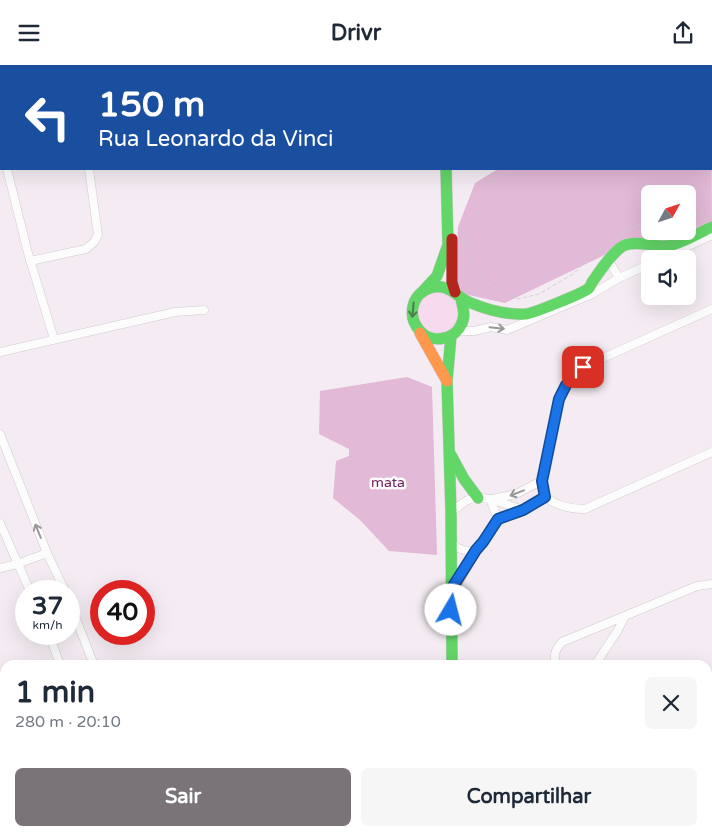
<!DOCTYPE html>
<html lang="pt">
<head>
<meta charset="utf-8">
<style>
	body { margin:0; font-family:"Varela Round",sans-serif; background:#f6f6f7; color:#1f2937; height:100vh; display:flex; flex-direction:column; font-size:19px; white-space:nowrap }
	* { box-sizing:border-box; margin:0 }
	p { font-size:16px; color:#747a83 }
	.icon { flex:none; width:28px; height:28px; fill:none; stroke:currentColor; stroke-width:2; stroke-linecap:round; stroke-linejoin:round }
	.map { position:relative; flex:1; overflow:hidden }
	.sheet { position:absolute; left:0px; top:595px; width:712px; height:176px; display:flex; flex-direction:column; background:#fff; border-radius:15px 15px 0 0; box-shadow:0 5px 20px #0002 }
	.sheet>* { flex:none }
	.guide { position:absolute; left:0px; top:0px; width:712px; height:105px; box-shadow:0 5px 20px #0002; background:#1a4fa0; color:#fff; overflow:hidden }
	.needle { width:32px; rotate:50deg }
	.buttons { position:absolute; left:641px; top:120px; display:grid; gap:10px }
	.buttons a { display:grid; place-items:center; width:55px; height:55px; border-radius:8px; background:#fff; box-shadow:0 5px 20px #0002; font-size:25px }
	.speed { position:absolute; left:15px; top:515px; display:flex; gap:10px; font-size:25px; font-weight:700; text-align:center }
	.speed>* { display:grid; place-content:center; width:65px; height:65px; border-radius:50%; background:#fff; box-shadow:0 5px 20px #0002; line-height:1 }
	.speed small { font-size:12px; font-weight:400 }
	.speed .limit { border:8px solid #d22; background:#fff; color:#111 }
	.pin { position:absolute; display:grid; place-items:center; width:42px; height:42px; color:#fff; margin:-21px; border-radius:10px; box-shadow:0 2px 8px #0006 }
	.me { position:absolute; width:55px; margin:-28px; rotate:8deg; stroke-linejoin:round; filter:drop-shadow(0 0 4px #0008) }
	.turn { display:flex; align-items:center; gap:18px; height:105px; padding:0 15px; font-size:22px }
	.turn .icon { width:65px; height:65px; stroke-width:2.5 }
	.turn b { display:block; font-size:35px; line-height:42px }
	.round { display:grid; place-items:center; flex:none; width:52px; height:52px; border-radius:8px; background:#f6f6f7 }
	.overview { display:flex; align-items:center; justify-content:space-between; height:85px; padding:0 15px }
	h1 { font-size:30px; font-weight:800; line-height:38px }
	.primary-button { display:flex; gap:10px; margin-top:auto; padding:10px 15px }
	.primary-button a { flex:1; height:58px; border-radius:8px; background:#7a7478; color:#fff; font-size:20px; font-weight:800; line-height:58px; text-align:center }
	.primary-button a+a { background:#f6f6f7; color:#1f2937 }
	header { display:flex; justify-content:space-between; align-items:center; height:65px; padding:0 15px; background:#fff; font-size:22px; font-weight:800 }
	.map>svg:first-child { display:block }
	.green { fill:#f8daef }
	.forest { fill:#e2b9d6; fill-rule:evenodd }
	.lines { fill:none; stroke-linecap:round; stroke-linejoin:round }
	.street-casing { stroke:#cfc9cd; stroke-width:9 }
	.fast-casing { stroke:#cfc9cd; stroke-width:12 }
	.slow-casing { stroke:#cfc9cd; stroke-width:12 }
	.jam-casing { stroke:#cfc9cd; stroke-width:12 }
	.path { stroke:#d1cfd0; stroke-width:1; stroke-dasharray:4 2.5; stroke-linecap:butt }
	.street { stroke:#fdfcfd; stroke-width:8 }
	.fast { stroke:#63d668; stroke-width:11 }
	.slow { stroke:#ff974d; stroke-width:11 }
	.jam { stroke:#b3261e; stroke-width:11 }
	.oneway { stroke:#4c7d4d }
	.oneway2 { stroke:#9b989a }
	.route-casing { stroke:#114b97; stroke-width:12 }
	.route { stroke:#1a73e8; stroke-width:9 }
	.labels { text-anchor:middle; dominant-baseline:central; stroke-width:5; stroke-linejoin:round; paint-order:stroke }
	.park-label { font-size:14px; fill:#6b1d59; stroke:#fdfafc }
</style>
</head>
<body>
<header><svg class="icon" aria-label="menu" viewBox="0 0 24 24"><path d="M4 6h16M4 12h16M4 18h16"/></svg>Drivr<svg class="icon" aria-label="share" viewBox="0 0 24 24"><path d="M12 15V3M7 8l5-5 5 5M5 13v7h14v-7"/></svg></header>
<div class="map">
<svg width="712" height="771" viewBox="0 0 712 771">
	<rect width="100%" height="100%" fill="#f4ecf2"/>
	<circle class="green" cx="438" cy="248" r="21"/>
	<g class="forest">
		<rect x="450" y="0" width="119" height="1"/>
		<path d="M711,8L712,159L669,177L617,184L505,238L455,227L458,162L475,118L498,104H711ZM650,129H688V166H650Z"/>
		<polygon points="407,312 432,322 437,490 389,486 360,455 333,433 336,396 349,391 349,384 319,369 320,326"/>
	</g>
	<g class="lines">
		<defs>
			<g id="street">
				<polyline points="164,0 164,1"/>
				<polyline points="0,24 1,24"/>
				<polyline points="0,73 1,79"/>
				<polyline points="7,104 28,188 54,274"/>
				<polyline points="661,194 712,170"/>
				<polyline points="30,196 86,184 94,177 98,170 89,104"/>
				<polyline points="609,196 619,213"/>
				<polyline points="457,266 474,266 491,262 507,265 592,229 619,213 650,199"/>
				<polyline points="0,287 175,247 204,245"/>
				<polyline points="0,369 47,488 65,526"/>
				<polyline points="545,432 541,416 559,334 566,320 583,302 712,244"/>
				<path d="M545,432C557,441 570,444 585,444L712,387"/>
				<polyline points="490,434 498,454"/>
				<polyline points="492,434 516,429 541,416"/>
				<path d="M451,447C457,443 462,438 468,435C484,428 507,440 523,445"/>
				<polyline points="0,458 30,526"/>
				<polyline points="450,478 458,483 467,486 476,485 483,477 498,454 523,445 545,432"/>
				<polyline points="0,503 17,499 47,488"/>
				<polyline points="69,536 94,600"/>
				<polyline points="49,569 60,600"/>
				<path d="M557,600C552,591 556,584 562,577L697,521L712,519"/>
				<polyline points="595,600 618,565 624,553"/>
				<polyline points="708,617 712,615"/>
				<polyline points="0,728 5,733"/>
				<polyline points="708,730 712,731"/>
				<polyline points="708,753 712,745"/>
				<polyline points="37,766 44,771"/>
				<polyline points="488,771 489,766"/>
				<polyline points="592,771 594,766"/>
				<polyline points="678,771 681,766"/>
				<polyline points="700,771 702,766"/>
			</g>
			<g id="fast">
				<polyline points="447,0 447,1"/>
				<polyline points="424,225 437,211 448,180 446,104"/>
				<path d="M461,234C463,243 466,251 461,260C454,275 431,279 420,266C407,252 411,229 430,223C448,217 456,232 471,238C488,245 508,250 526,249C534,248 584,228 589,223C591,221 591,218 593,216C599,207 616,183 625,180C640,175 652,182 667,181C682,179 698,168 712,162"/>
				<polyline points="451,271 447,316 451,447 452,600"/>
				<polyline points="451,390 464,414 478,433"/>
				<polyline points="0,635 5,638"/>
				<polyline points="0,677 5,681"/>
				<polyline points="132,766 139,771"/>
				<polyline points="186,766 191,771"/>
				<polyline points="457,766 457,771"/>
				<polyline points="77,771 91,766"/>
			</g>
			<g id="slow">
				<polyline points="420,268 447,316"/>
				<polyline points="451,527 476,485"/>
				<polyline points="50,771 52,766"/>
			</g>
			<polyline id="jam" points="452,174 452,217 455,227"/>
		</defs>
		<use href="#street" class="street-casing"/>
		<use href="#fast" class="fast-casing"/>
		<use href="#slow" class="slow-casing"/>
		<use href="#jam" class="jam-casing"/>
		<g class="path">
			<path d="M515,104C504,109 492,113 487,125C485,131 484,138 481,144C474,155 467,164 462,176L475,203L492,221L518,234L539,229L573,209L606,178L650,154"/>
			<polyline points="688,147 711,153"/>
			<polyline points="0,664 5,667"/>
			<polyline points="159,766 166,771"/>
			<polyline points="689,771 691,766"/>
		</g>
		<use href="#street" class="street"/>
		<use href="#fast" class="fast"/>
		<use href="#slow" class="slow"/>
		<use href="#jam" class="jam"/>
	</g>
	<defs><path id="oneway-shaft" d="M-6 0H5M1.5-3L5.5 0L1.5 3" fill="none" stroke-width="1.6" stroke-linecap="round" stroke-linejoin="round" transform="scale(1.25)"/></defs>
	<use class="oneway" href="#oneway-shaft" transform="translate(413 245) rotate(95)"/>
	<g class="oneway2">
		<use href="#oneway-shaft" transform="translate(497 263) rotate(6)"/>
		<use href="#oneway-shaft" transform="translate(517 428) rotate(159)"/>
		<use href="#oneway-shaft" transform="translate(38 466) rotate(-112)"/>
	</g>
	<g class="lines">
		<defs>
			<polyline id="route" points="451,545 450,526 476,485 483,477 498,454 523,445 545,432 542,416 559,334 566,320 583,302"/>
		</defs>
		<use href="#route" class="route-casing"/>
		<use href="#route" class="route"/>
	</g>
	<g class="labels">
		<g class="park-label">
			<text x="388" y="417">mata</text>
		</g>
	</g>
</svg>
<div class="buttons">
<a><svg class="needle" viewBox="-14 -14 28 28"><path d="M0-13l5 13h-10z" fill="#e53935"/><path d="M0 13l5-13h-10z" fill="#747a83"/></svg></a>
<a><svg class="icon" aria-label="sound" viewBox="0 0 24 24"><path d="M4 9h4l5-4v14l-5-4H4zM17 9q2 3 0 6"/></svg></a>
</div>
<div class="speed"><div>37<small>km/h</small></div><div class="limit">40</div></div>
<div class="pin" style="left:583px;top:302px;background:#d93025"><svg class="icon" aria-label="arrive" viewBox="0 0 24 24"><path d="M6 21V4h12l-3 4 3 4H6"/></svg></div>
<svg class="me" style="left:451px;top:545px" viewBox="-20 -20 40 40"><circle r="19" fill="#fff"/><path d="M0-13L10 11 0 6-10 11z" fill="#1a73e8"/></svg>
<div class="guide">
<div class="turn"><svg class="icon" aria-label="left" viewBox="0 0 24 24"><path d="M17 20v-9H6M10 6l-5 5 5 5"/></svg><div><b>150 m</b>Rua Leonardo da Vinci</div></div>
</div>
<section class="sheet">
<div class="overview"><div><h1>1 min</h1><p>280 m · 20:10</p></div><a class="round"><svg class="icon" aria-label="close" viewBox="0 0 24 24"><path d="M6 6l12 12M18 6L6 18"/></svg></a></div>
<div class="primary-button"><a>Sair</a><a>Compartilhar</a></div>
</section>
</div>
</body>
</html>
